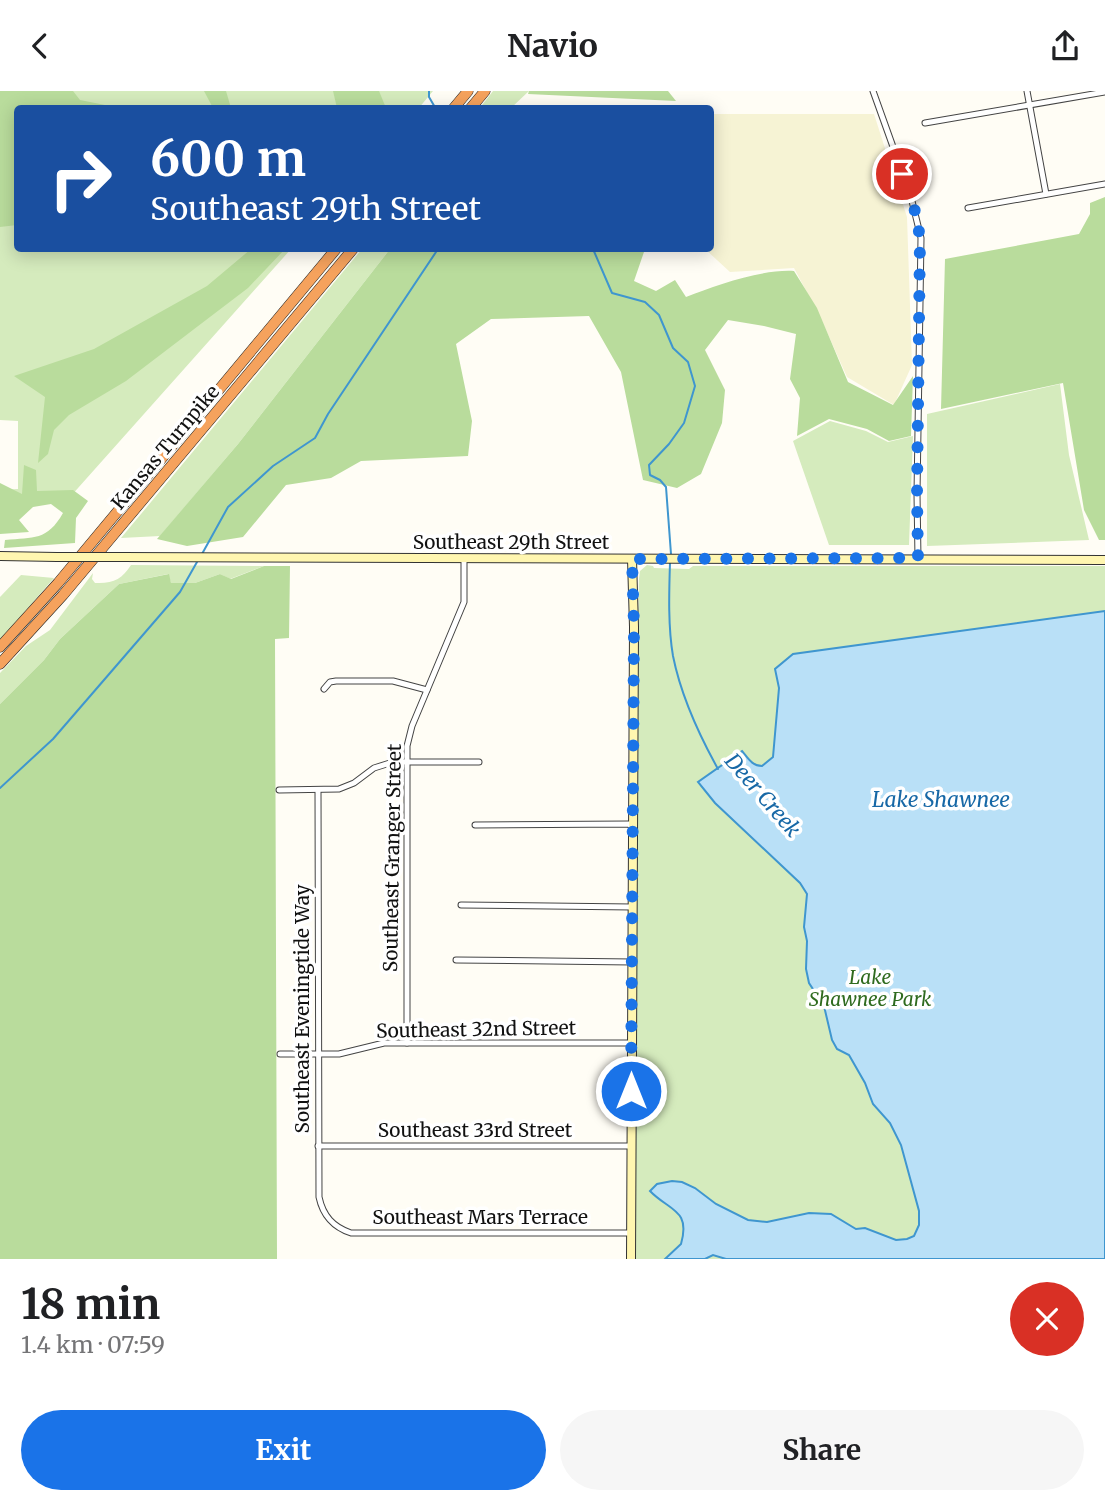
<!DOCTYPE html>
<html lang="en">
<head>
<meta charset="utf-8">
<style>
	body { margin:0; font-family:Merriweather,serif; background:#f6f6f6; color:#202124; height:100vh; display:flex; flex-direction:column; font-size:26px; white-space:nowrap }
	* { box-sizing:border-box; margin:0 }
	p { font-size:23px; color:#757577 }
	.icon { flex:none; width:38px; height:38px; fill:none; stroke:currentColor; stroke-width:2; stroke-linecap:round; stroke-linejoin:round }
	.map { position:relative; height:1168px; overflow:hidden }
	.panel { display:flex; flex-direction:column; background:#fff; flex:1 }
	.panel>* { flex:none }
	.hud { position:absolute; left:14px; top:14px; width:700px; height:147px; border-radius:7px; box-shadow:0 4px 18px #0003; background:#1a4fa0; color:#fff; overflow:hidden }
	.pin { position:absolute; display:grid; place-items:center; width:60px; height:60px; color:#fff; margin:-30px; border:4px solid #fff; border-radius:50%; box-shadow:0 2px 7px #0007 }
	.me { position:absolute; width:77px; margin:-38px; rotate:0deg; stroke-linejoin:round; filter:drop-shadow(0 0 5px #0008) }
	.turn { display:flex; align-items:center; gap:24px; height:147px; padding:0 21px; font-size:32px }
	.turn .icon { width:91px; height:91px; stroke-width:2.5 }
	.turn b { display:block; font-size:49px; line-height:60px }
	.round { display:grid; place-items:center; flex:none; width:74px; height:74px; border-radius:37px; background:#f6f6f6 }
	.head { display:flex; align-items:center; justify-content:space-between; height:119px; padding:0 21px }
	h1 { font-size:42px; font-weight:700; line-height:52px }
	.button { display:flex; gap:14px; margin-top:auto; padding:14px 21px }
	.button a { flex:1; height:80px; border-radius:42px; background:#1a73e8; color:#fff; font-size:28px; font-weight:700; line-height:80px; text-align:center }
	.button a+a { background:#f6f6f6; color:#202124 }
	header { display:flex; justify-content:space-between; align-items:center; height:91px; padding:0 21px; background:#fff; font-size:32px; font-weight:700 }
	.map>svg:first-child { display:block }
	.farmland { fill:#f6f3d4 }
	.green { fill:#d5ebbd }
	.forest { fill:#b9dc9c }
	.water { fill:#b9e0f7; stroke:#3f96cf; stroke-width:2 }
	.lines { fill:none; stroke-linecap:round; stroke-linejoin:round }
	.stream { stroke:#3f96cf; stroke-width:2 }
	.street-casing { stroke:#444; stroke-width:7 }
	.secondary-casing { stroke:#333; stroke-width:10 }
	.highway-casing { stroke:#222; stroke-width:11 }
	.street { stroke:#fff; stroke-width:5 }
	.secondary { stroke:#fff6b0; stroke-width:8 }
	.highway { stroke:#f5a25d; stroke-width:10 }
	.secondary-bridge-casing { stroke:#333; stroke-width:10; stroke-linecap:butt }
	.secondary-bridge { stroke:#fff6b0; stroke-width:8 }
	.route { stroke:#1a73e8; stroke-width:12; stroke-dasharray:0 21.6 }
	.labels { text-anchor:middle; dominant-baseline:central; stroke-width:7; stroke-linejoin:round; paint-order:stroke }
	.street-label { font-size:19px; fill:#111; stroke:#fff }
	.park-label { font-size:19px; font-style:italic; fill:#2f6b1f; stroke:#fff }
	.water-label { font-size:21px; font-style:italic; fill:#1768a6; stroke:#fff }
</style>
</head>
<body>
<header><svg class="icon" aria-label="back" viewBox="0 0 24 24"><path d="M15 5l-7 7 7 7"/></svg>Navio<svg class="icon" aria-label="share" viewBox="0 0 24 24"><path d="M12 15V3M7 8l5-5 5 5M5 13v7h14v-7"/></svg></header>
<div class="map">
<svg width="1105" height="1168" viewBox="0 0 1105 1168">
	<rect width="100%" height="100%" fill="#fffdf5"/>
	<polygon class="farmland" points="711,23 874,23 907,126 912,274 894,314 847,286 822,230 794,177 730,181 705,158 710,158"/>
	<g class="green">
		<polygon points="0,0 433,0 418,18 18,18 18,158 291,158 70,406 0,408 0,399 18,398 18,330 0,329"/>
		<polygon points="493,0 529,0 511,17 479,18"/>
		<polygon points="362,158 390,158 238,353 160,445 121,447"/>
		<polygon points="1060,293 1069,364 1089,449 927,455 927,323"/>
		<polygon points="830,330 866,340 888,351 913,345 909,454 829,454 793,350"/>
		<path d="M131,474L264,475L230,488L220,483L195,492H171L168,483L119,493L60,548L44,569L0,613V582L26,555L50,539L93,482L92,488L95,492C113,493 122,488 131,474Z"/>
		<polygon points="647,474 653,475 654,477 689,478 693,475 1105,475 1105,1168 634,1168 637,579 639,488 640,480"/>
		<polygon points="21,484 54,487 0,549 0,506"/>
	</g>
	<g class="forest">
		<polygon points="0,0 73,0 80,9 120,17 18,18 17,134 0,136"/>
		<polygon points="204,0 226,0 231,17 213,17"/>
		<polygon points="333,0 379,0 386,17 337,17"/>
		<polygon points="529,0 668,0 676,10 528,3"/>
		<polygon points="1105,106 1105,449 1099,449 1084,419 1063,292 941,318 945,168 1079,143 1090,123 1090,112"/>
		<polygon points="251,158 285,158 248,197 126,290 69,324 54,339 48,363 38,372 45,306 14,285 94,258 207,195"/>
		<path d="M390,158H645L634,190L656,200L675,189L686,206C716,194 762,178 794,180L817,217L848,291L893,314L913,285L911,345L889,350L867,338L829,328L797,345L800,307L790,288L796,243L764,235L728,229L705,259L725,299L722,332L701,383L677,397L643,389L621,281L589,225L491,228L456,253L472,330L468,365L361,370L331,387L286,394L243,446L187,455L157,448L238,353Z"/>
		<path d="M24,374L36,379L37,400L73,399L88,410L76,427L75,452L4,457L5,449C34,446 47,450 63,422L51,413L33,416L19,429L29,441L0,443V392L22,403Z"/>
		<polygon points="264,475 290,475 289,547 275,548 277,1168 0,1168 0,613 44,569 60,548 119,493 169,483 171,492 195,492 220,483 231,488"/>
	</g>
	<path class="water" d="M1105,520V1168H726L713,1164L705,1168H665L681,1153C691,1118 669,1120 650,1100L657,1093L672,1090L682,1091L695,1097L716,1113L748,1129L767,1131L809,1122L831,1123L856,1138L865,1137L896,1149L907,1148L914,1145L919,1134V1120L901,1054L890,1032L873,1013L865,992L849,964L837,958L832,949L824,915L809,892L806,878L807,850L804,836L807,803L800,792L715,712L698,691L742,660C748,667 752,675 762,675L773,666L779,597L775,578L793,563Z"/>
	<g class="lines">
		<g class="stream">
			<polyline points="429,0 429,6 436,18"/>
			<polyline points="593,158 612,202 645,211 659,224 673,257 688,271 695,295 684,332 669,353 649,374 650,384 660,389 666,396 671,463"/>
			<polyline points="202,463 228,416 273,375 315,347 328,323 438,158"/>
			<path d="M670,472C669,502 668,536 673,565C681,605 698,642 718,678"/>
			<polyline points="0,697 53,648 180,501 197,471"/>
		</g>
		<defs>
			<g id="street">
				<polyline points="873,0 911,106 921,147 917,403 918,468"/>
				<polyline points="1027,0 1046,103"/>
				<polyline points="925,32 1105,1"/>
				<polyline points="968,117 1105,93"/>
				<polyline points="324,598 330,591 336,590 393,590 427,599"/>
				<polyline points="279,699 339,698 354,692 374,677 393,671 479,671"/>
				<path d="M318,699L319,1106C323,1125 333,1136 351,1142H631"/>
				<polyline points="475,734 629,733 633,738"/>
				<polyline points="461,814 632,816"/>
				<polyline points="456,869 632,871"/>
				<polyline points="407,952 407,655 412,635 464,511 464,467"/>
				<polyline points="280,963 339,963 384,952 631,952"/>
				<polyline points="318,1055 631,1055"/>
			</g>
			<g id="secondary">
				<polyline points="0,465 57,466"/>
				<polyline points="122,466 1105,469"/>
				<polyline points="631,1168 634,536 632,468"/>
			</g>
			<g id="highway">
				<polyline points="453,18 468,0"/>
				<polyline points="470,18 485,0"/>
				<polyline points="0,556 58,492 336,158"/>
				<polyline points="0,573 63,504 353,158"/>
			</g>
		</defs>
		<use href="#street" class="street-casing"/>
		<use href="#secondary" class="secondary-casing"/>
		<use href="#highway" class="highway-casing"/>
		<use href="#street" class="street"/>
		<use href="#secondary" class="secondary"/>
		<use href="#highway" class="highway"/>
		<defs>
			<polyline id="secondary-bridge" points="57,466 122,466"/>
		</defs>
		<use href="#secondary-bridge" class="secondary-bridge-casing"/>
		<use href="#secondary-bridge" class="secondary-bridge"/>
	</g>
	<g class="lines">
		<polyline class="route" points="631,1000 634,536 632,468 918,467 917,403 920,147 916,123 902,83"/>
	</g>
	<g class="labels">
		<g class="street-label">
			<text transform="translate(165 356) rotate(-50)">Kansas Turnpike</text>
			<text x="511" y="451">Southeast 29th Street</text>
			<text transform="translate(392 767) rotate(-89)">Southeast Granger Street</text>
			<text transform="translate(302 918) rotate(-90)">Southeast Eveningtide Way</text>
			<text transform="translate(476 938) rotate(-1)">Southeast 32nd Street</text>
			<text x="475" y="1039">Southeast 33rd Street</text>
			<text x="480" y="1126">Southeast Mars Terrace</text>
		</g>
		<g class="park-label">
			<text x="870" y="886">Lake<tspan x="870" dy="22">Shawnee Park</tspan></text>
		</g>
		<g class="water-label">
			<text transform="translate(763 704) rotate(49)">Deer Creek</text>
			<text x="941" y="708">Lake Shawnee</text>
		</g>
	</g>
</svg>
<div class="pin" style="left:902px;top:83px;background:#d93025"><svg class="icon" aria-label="arrive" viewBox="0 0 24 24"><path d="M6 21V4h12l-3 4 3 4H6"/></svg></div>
<svg class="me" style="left:631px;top:1000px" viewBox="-20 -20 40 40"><circle r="17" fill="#1a73e8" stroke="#fff" stroke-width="3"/><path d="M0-11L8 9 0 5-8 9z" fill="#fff"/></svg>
<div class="hud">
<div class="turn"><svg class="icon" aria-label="right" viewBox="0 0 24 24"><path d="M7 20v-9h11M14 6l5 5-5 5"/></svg><div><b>600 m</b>Southeast 29th Street</div></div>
</div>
</div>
<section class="panel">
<div class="head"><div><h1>18 min</h1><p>1.4 km · 07:59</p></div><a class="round" style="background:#d93025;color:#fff"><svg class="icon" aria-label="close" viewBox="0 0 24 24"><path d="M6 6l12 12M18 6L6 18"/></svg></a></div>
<div class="button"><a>Exit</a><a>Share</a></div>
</section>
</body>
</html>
